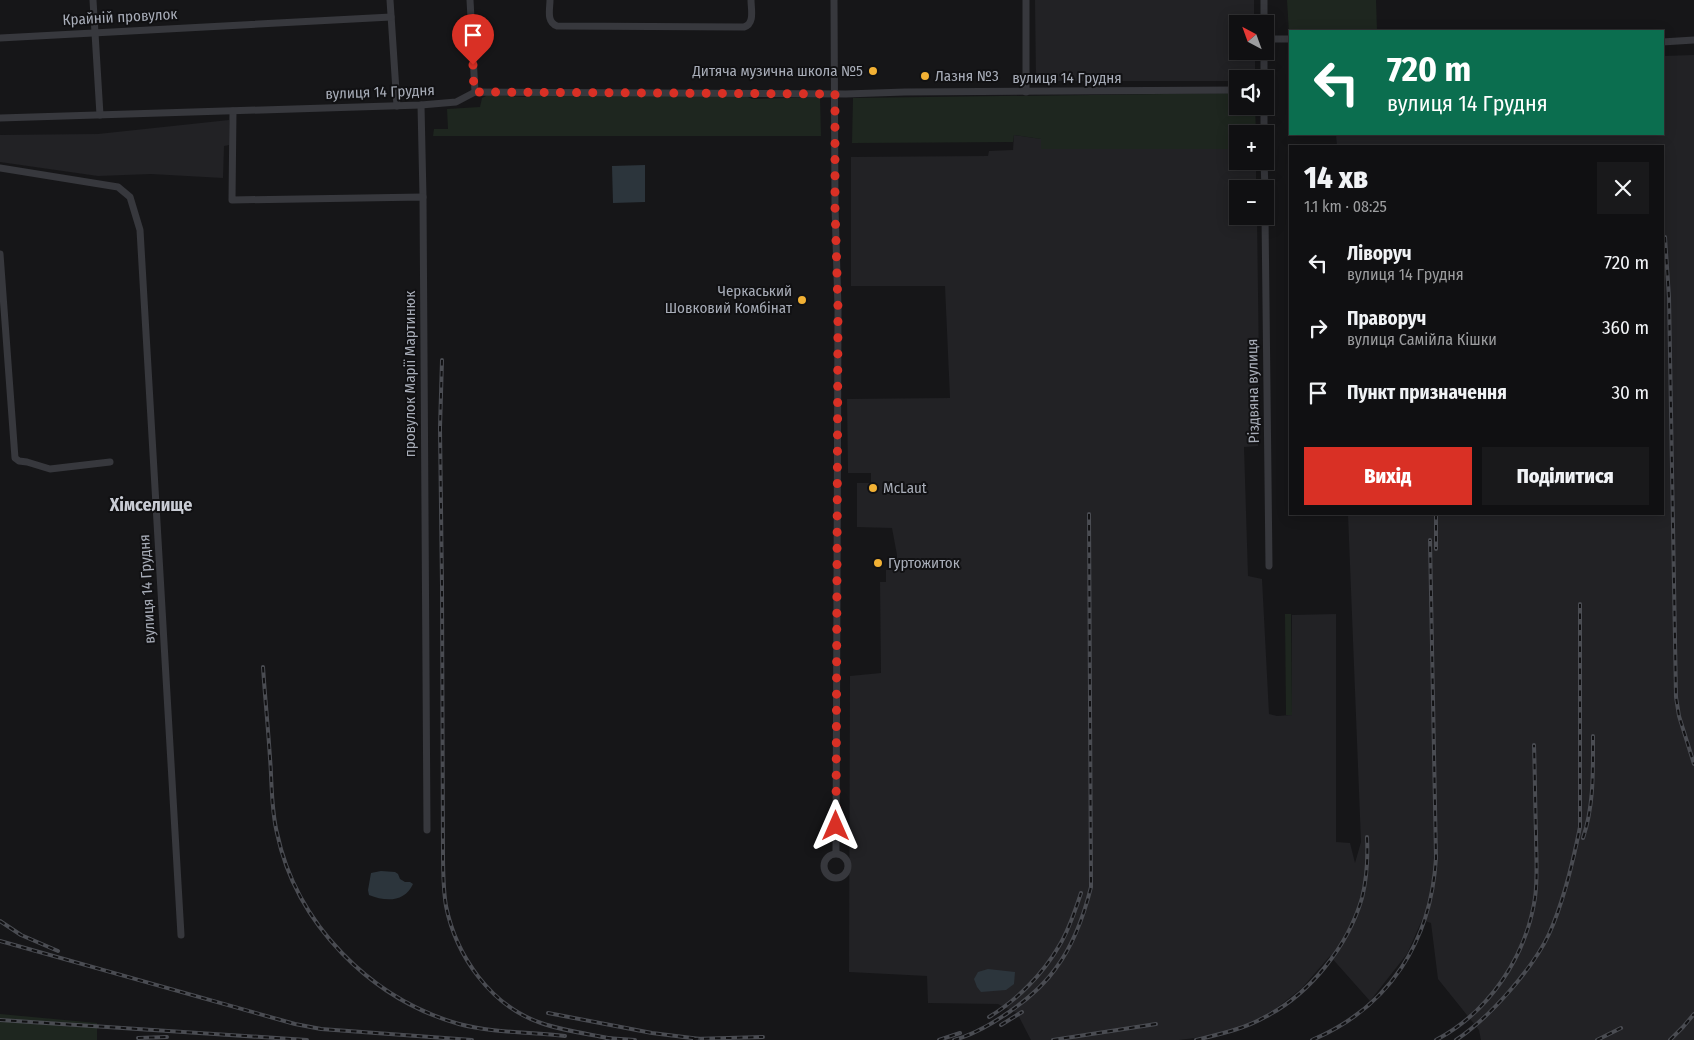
<!DOCTYPE html>
<html lang="uk">
<head>
<meta charset="utf-8">
<style>
	body { margin:0; font-family:"Fira Sans Condensed",sans-serif; background:#19191b; color:#f1f3f6; height:100vh; display:flex; flex-direction:column; font-size:19px; white-space:nowrap }
	* { box-sizing:border-box; margin:0 }
	p { font-size:16px; color:#9c9d9f }
	.icon { flex:none; width:28px; height:28px; fill:none; stroke:currentColor; stroke-width:2; stroke-linecap:round; stroke-linejoin:round }
	.map { position:relative; flex:1; overflow:hidden }
	.drawer { position:absolute; left:1289px; top:145px; width:375px; height:370px; display:flex; flex-direction:column; background:#101012; border-radius:0px; box-shadow:0 2px 12px #0003,0 0 0 1px #303032 }
	.drawer>* { flex:none }
	.hud { position:absolute; left:1289px; top:30px; width:375px; height:105px; border-radius:0px; box-shadow:0 2px 12px #0003,0 0 0 1px #303032; background:#0b6e4f; color:#fff; overflow:hidden }
	.needle { width:32px; rotate:319deg }
	.controls { position:absolute; left:1229px; top:15px; display:grid; gap:10px }
	.controls a { display:grid; place-items:center; width:45px; height:45px; border-radius:0px; background:#101012; box-shadow:0 2px 12px #0003,0 0 0 1px #303032; font-size:25px }
	.pin { position:absolute; display:grid; place-items:center; width:42px; height:42px; color:#fff; margin:-51px -21px; border-radius:50% 50% 50% 0; rotate:-45deg; box-shadow:0 0 5px #0007 }
	.pin .icon { rotate:45deg }
	.me { position:absolute; width:55px; margin:-28px; rotate:0deg; stroke-linejoin:round; filter:drop-shadow(0 0 4px #0008) }
	.turn { display:flex; align-items:center; gap:18px; height:105px; padding:0 15px; font-size:22px }
	.turn .icon { width:65px; height:65px; stroke-width:2.5 }
	.turn b { display:block; font-size:35px; line-height:42px }
	.round { display:grid; place-items:center; flex:none; width:52px; height:52px; border-radius:0px; background:#19191b }
	.head { display:flex; align-items:center; justify-content:space-between; height:85px; padding:0 15px }
	h1 { font-size:30px; font-weight:800; line-height:38px }
	.action { display:flex; gap:10px; margin-top:auto; padding:10px 15px }
	.action a { flex:1; height:58px; border-radius:0px; background:#d93025; color:#fff; font-size:20px; font-weight:800; line-height:58px; text-align:center }
	.action a+a { background:#19191b; color:#f1f3f6 }
	ul { padding:0; list-style:none }
	li { display:flex; align-items:center; gap:15px; height:65px; padding:0 15px }
	li div { flex:1 }
	li b { display:block; font-size:19px }
	li em { font-style:normal }
	.map>svg:first-child { display:block }
	.built { fill:#222225 }
	.green { fill:#1e261f }
	.water { fill:#2c353c }
	.lines { fill:none; stroke-linecap:round; stroke-linejoin:round }
	.minor { stroke:#37383d; stroke-width:7 }
	.rail-casing { stroke:#4a4c52; stroke-width:4 }
	.rail { stroke:#111113; stroke-width:2; stroke-dasharray:5.5; stroke-linecap:butt }
	.route { stroke:#d93025; stroke-width:9; stroke-dasharray:0 16.2 }
	.poi-dot { fill:#f2b134; stroke:#111113; stroke-width:2 }
	.labels { text-anchor:middle; dominant-baseline:central; stroke-width:4; stroke-linejoin:round; paint-order:stroke }
	.street-label { font-size:15px; fill:#a8adb8; stroke:#111113 }
	.poi-label { font-size:15px; fill:#a8adb8; stroke:#111113; text-anchor:start }
	.quarter-label { font-size:18px; font-weight:bold; fill:#c9ccd4; stroke:#111113 }
</style>
</head>
<body>
<div class="map">
<svg width="1694" height="1040" viewBox="0 0 1694 1040">
	<rect width="100%" height="100%" fill="#161618"/>
	<g class="built">
		<polygon points="1035,0 1254,0 1254,24 1238,24 1238,51 1255,51 1255,76 1253,79 1238,79 1237,81 1036,81"/>
		<polygon points="1694,55 1694,1040 1481,1040 1479,1030 1438,979 1431,923 1422,920 1407,954 1370,1001 1330,956 1302,988 1269,1014 1226,1034 1179,1040 1031,1040 1017,1013 998,1004 928,1003 927,976 849,972 850,676 881,673 880,582 886,582 886,570 897,570 897,555 892,528 857,527 857,483 871,483 871,473 848,473 847,399 950,398 945,286 851,286 851,157 988,156 989,151 1013,150 1014,135 1042,139 1042,149 1233,149 1234,142 1237,142 1238,161 1256,161 1256,189 1238,189 1238,216 1257,216 1259,369 1258,443 1258,446 1244,447 1248,576 1262,579 1269,714 1277,716 1292,715 1292,615 1336,614 1336,842 1350,843 1355,863 1361,842 1348,514 1662,514 1662,146 1337,146 1336,134 1662,134 1663,56"/>
		<polygon points="229,120 229,145 224,146 223,178 151,174 98,176 0,162 0,135 98,134"/>
	</g>
	<g class="green">
		<polygon points="1287,0 1376,0 1377,31 1289,33"/>
		<polygon points="1237,93 1238,106 1255,106 1256,134 1238,134 1237,142 1234,142 1234,149 1041,149 1041,139 1014,135 1013,142 852,143 853,98"/>
		<polygon points="488,95 524,97 531,95 746,96 752,99 820,97 821,136 433,136 434,129 448,129 447,109 480,107 482,98"/>
		<polygon points="1285,614 1291,614 1292,715 1286,715"/>
		<polygon points="0,1014 97,1023 97,1040 0,1040"/>
	</g>
	<g class="water">
		<polygon points="645,165 645,202 613,203 612,166"/>
		<path d="M381,871L395,872L398,874L400,879L405,882H410L413,884C405,902 386,902 369,895L368,890L371,873Z"/>
		<polygon points="988,969 1015,972 1014,984 1006,990 981,992 977,987 974,979 978,972"/>
	</g>
	<g class="lines">
		<g class="minor">
			<polyline points="93,0 100,115"/>
			<polyline points="390,0 397,106"/>
			<polyline points="470,0 475,92"/>
			<path d="M550,0C550,9 546,22 557,26L744,27C755,24 751,9 751,0"/>
			<polyline points="834,0 835,207 838,308 836,853"/>
			<polyline points="1026,0 1026,92"/>
			<polyline points="1264,0 1264,24"/>
			<polyline points="0,38 391,17"/>
			<polyline points="1265,39 1290,39"/>
			<polyline points="1662,42 1694,40"/>
			<polyline points="1264,79 1264,51"/>
			<polyline points="421,105 423,197"/>
			<polyline points="1264,106 1264,134"/>
			<polyline points="233,111 232,200 423,197 427,830"/>
			<polyline points="0,118 421,105 456,102 475,92 846,94 905,92 1238,90"/>
			<polyline points="1264,161 1265,189"/>
			<polyline points="0,168 118,187 130,197 140,230 181,935"/>
			<polyline points="1265,216 1269,566"/>
			<polyline points="0,254 15,458 19,461 27,462 50,469 110,462"/>
			<circle cx="836" cy="866" r="12"/>
		</g>
		<defs>
			<g id="rail">
				<polyline points="1665,237 1669,297 1676,697 1679,716 1694,764"/>
				<path d="M442,360L440,428L442,586L443,852C443,870 443,888 446,906C456,956 491,1006 541,1023C564,1031 589,1034 613,1039"/>
				<polyline points="1436,514 1436,549"/>
				<path d="M263,667C265,697 268,727 270,758C272,782 271,809 277,833C296,924 371,999 459,1024C493,1033 530,1032 565,1036"/>
				<path d="M1583,838C1594,805 1593,772 1593,736"/>
				<polyline points="0,921 21,935 58,951"/>
				<polyline points="0,941 295,1024 321,1029 472,1040"/>
				<polyline points="548,1013 652,1033 700,1039"/>
				<path d="M989,1017C1016,1001 1043,974 1059,946C1069,930 1075,911 1081,893"/>
				<polyline points="0,1020 307,1040"/>
				<polyline points="1001,1025 1022,1012"/>
				<polyline points="138,1038 167,1037"/>
				<polyline points="606,1038 635,1040"/>
				<polyline points="693,1039 763,1037"/>
				<polyline points="939,1040 960,1033"/>
				<path d="M954,1040C987,1031 1036,997 1056,968C1074,944 1084,915 1091,887L1089,514"/>
				<polyline points="1053,1040 1156,1024"/>
				<path d="M1196,1040C1220,1034 1244,1029 1265,1017C1310,994 1348,946 1362,898C1367,878 1368,858 1367,837"/>
				<path d="M1312,1040C1390,1007 1431,941 1436,858L1430,540"/>
				<path d="M1436,1040C1489,1012 1526,957 1535,898C1538,876 1536,855 1536,833C1535,804 1535,774 1534,745"/>
				<path d="M1456,1040C1489,1018 1532,970 1549,934C1564,901 1573,862 1580,827V604"/>
				<polyline points="1597,1040 1621,1028"/>
				<polyline points="1670,1040 1683,1027 1694,1014"/>
			</g>
		</defs>
		<use href="#rail" class="rail-casing"/>
		<use href="#rail" class="rail"/>
	</g>
	<g class="lines">
		<polyline class="route" points="473,65 474,92 835,94 835,207 838,308 836,826"/>
	</g>
	<g class="poi-dot">
		<circle cx="873" cy="71" r="5"/>
		<circle cx="925" cy="76" r="5"/>
		<circle cx="802" cy="300" r="5"/>
		<circle cx="873" cy="488" r="5"/>
		<circle cx="878" cy="563" r="5"/>
	</g>
	<g class="labels">
		<g class="street-label">
			<text transform="translate(120 17) rotate(-3)">Крайній провулок</text>
			<text x="1067" y="78">вулиця 14 Грудня</text>
			<text transform="translate(380 92) rotate(-2)">вулиця 14 Грудня</text>
			<text transform="translate(410 374) rotate(-90)">провулок Марії Мартинюк</text>
			<text transform="translate(1253 391) rotate(-91)">Різдвяна вулиця</text>
			<text transform="translate(147 589) rotate(-93)">вулиця 14 Грудня</text>
		</g>
		<g class="poi-label">
			<text x="863" y="71" text-anchor="end">Дитяча музична школа №5</text>
			<text x="935" y="76">Лазня №3</text>
			<text x="792" y="291" text-anchor="end">Черкаський<tspan x="792" dy="17">Шовковий Комбінат</tspan></text>
			<text x="883" y="488">McLaut</text>
			<text x="888" y="563">Гуртожиток</text>
		</g>
		<g class="quarter-label">
			<text x="151" y="505">Хімселище</text>
		</g>
	</g>
</svg>
<div class="controls">
<a><svg class="needle" viewBox="-14 -14 28 28"><path d="M0-13l5 13h-10z" fill="#e53935"/><path d="M0 13l5-13h-10z" fill="#9c9d9f"/></svg></a>
<a><svg class="icon" aria-label="sound" viewBox="0 0 24 24"><path d="M4 9h4l5-4v14l-5-4H4zM17 9q2 3 0 6"/></svg></a>
<a>+</a>
<a>−</a>
</div>
<div class="pin" style="left:473px;top:65px;background:#d93025"><svg class="icon" aria-label="arrive" viewBox="0 0 24 24"><path d="M6 21V4h12l-3 4 3 4H6"/></svg></div>
<svg class="me" style="left:836px;top:826px" viewBox="-20 -20 40 40"><path d="M0-17L14 15 0 8-14 15z" fill="#d93025" stroke="#fff" stroke-width="4"/></svg>
<div class="hud">
<div class="turn"><svg class="icon" aria-label="left" viewBox="0 0 24 24"><path d="M17 20v-9H6M10 6l-5 5 5 5"/></svg><div><b>720 m</b>вулиця 14 Грудня</div></div>
</div>
<section class="drawer">
<div class="head"><div><h1>14 хв</h1><p>1.1 km · 08:25</p></div><a class="round"><svg class="icon" aria-label="close" viewBox="0 0 24 24"><path d="M6 6l12 12M18 6L6 18"/></svg></a></div>
<ul>
<li><svg class="icon" aria-label="left" viewBox="0 0 24 24"><path d="M17 20v-9H6M10 6l-5 5 5 5"/></svg><div><b>Ліворуч</b><p>вулиця 14 Грудня</p></div><em>720 m</em></li>
<li><svg class="icon" aria-label="right" viewBox="0 0 24 24"><path d="M7 20v-9h11M14 6l5 5-5 5"/></svg><div><b>Праворуч</b><p>вулиця Самійла Кішки</p></div><em>360 m</em></li>
<li><svg class="icon" aria-label="arrive" viewBox="0 0 24 24"><path d="M6 21V4h12l-3 4 3 4H6"/></svg><div><b>Пункт призначення</b></div><em>30 m</em></li>
</ul>
<div class="action"><a>Вихід</a><a>Поділитися</a></div>
</section>
</div>
</body>
</html>
